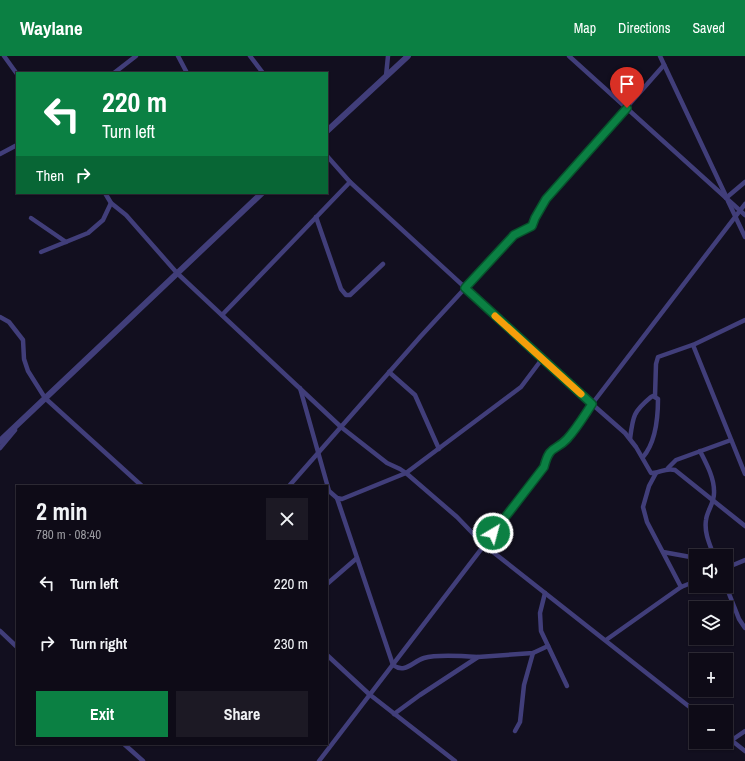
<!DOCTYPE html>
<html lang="en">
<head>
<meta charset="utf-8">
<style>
	body { margin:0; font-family:"Archivo Narrow",sans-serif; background:#1c1924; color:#f1f3f6; height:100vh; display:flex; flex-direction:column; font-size:15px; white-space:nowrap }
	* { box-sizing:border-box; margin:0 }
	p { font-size:13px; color:#9b9ba1 }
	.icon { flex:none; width:22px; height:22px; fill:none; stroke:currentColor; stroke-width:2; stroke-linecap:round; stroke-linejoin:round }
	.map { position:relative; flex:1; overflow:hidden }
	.details { position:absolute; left:16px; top:429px; width:312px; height:260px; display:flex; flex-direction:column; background:#0e0b17; border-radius:0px; box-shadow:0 1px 3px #0004,0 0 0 1px #2e2b36 }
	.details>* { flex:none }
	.guide { position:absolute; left:16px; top:16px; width:312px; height:122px; border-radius:0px; box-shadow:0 1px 3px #0004,0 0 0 1px #2e2b36; background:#0b8043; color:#fff; overflow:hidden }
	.fabs { position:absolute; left:689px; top:493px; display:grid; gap:8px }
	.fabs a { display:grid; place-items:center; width:44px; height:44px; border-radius:0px; background:#0e0b17; box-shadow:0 1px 3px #0004,0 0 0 1px #2e2b36; font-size:20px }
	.pin { position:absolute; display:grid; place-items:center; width:34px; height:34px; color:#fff; margin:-41px -17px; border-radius:50% 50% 50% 0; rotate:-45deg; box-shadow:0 0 4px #0007 }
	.pin .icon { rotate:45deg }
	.me { position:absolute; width:44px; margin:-22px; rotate:37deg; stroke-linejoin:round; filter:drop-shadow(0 0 3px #0008) }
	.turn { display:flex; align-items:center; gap:14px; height:84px; padding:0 20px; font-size:18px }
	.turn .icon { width:52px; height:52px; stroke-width:2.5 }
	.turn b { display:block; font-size:28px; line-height:34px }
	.then { display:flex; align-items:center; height:38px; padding:0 20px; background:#0003; gap:8px; font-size:15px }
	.round { display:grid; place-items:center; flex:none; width:42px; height:42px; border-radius:0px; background:#1c1924 }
	.overview { display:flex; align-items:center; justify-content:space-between; height:68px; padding:0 20px }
	h1 { font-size:24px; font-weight:700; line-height:30px }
	.primary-button { display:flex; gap:8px; margin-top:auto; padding:8px 20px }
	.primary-button a { flex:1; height:46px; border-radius:0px; background:#0b8043; color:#fff; font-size:16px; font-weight:700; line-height:46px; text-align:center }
	.primary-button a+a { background:#1c1924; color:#f1f3f6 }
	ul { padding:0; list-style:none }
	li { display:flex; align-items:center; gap:12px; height:60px; padding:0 20px }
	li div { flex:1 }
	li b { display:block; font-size:15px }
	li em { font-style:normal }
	header { display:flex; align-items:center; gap:24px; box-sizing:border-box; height:56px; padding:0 20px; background:#0b8043; color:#fff }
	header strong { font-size:19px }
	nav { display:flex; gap:22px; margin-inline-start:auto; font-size:14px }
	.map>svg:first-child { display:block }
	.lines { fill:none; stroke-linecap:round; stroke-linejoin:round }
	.minor { stroke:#413e7a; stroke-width:4.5 }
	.tertiary { stroke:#413e7a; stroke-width:6 }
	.route-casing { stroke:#07532c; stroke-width:10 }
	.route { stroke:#0b8043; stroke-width:7 }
	.slow { stroke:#f59e0b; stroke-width:7 }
</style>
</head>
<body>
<header>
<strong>Waylane</strong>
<nav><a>Map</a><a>Directions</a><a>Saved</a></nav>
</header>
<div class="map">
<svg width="745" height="705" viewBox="0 0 745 705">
	<rect width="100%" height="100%" fill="#120f1f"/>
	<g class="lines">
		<g class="minor">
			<polyline points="4,0 17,18"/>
			<polyline points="178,0 187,17"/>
			<polyline points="250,0 263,17"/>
			<polyline points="569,0 745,159"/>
			<polyline points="660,0 725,138"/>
			<polyline points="114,17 136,0"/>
			<polyline points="386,20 388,0"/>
			<polyline points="0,98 17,89"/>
			<path d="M327,100L350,126L592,348L625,377L636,391L651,417C660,418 664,411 675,414L745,470"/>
			<polyline points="105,137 111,147 126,159 177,217 341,371 387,407 400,413 406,417 457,461 484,489 696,656"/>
			<polyline points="726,142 745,126"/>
			<polyline points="728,145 745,181"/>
			<polyline points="316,161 341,233 346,239 350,239 383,208"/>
			<polyline points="31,162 66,186"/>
			<polyline points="41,196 88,177 103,164 111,147"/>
			<polyline points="222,259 350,126"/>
			<polyline points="0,261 9,266 23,284 24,303 28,315 45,342 142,430"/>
			<polyline points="693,289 745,418"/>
			<polyline points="389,316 415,339 439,393"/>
			<polyline points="300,332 329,435 337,442 342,443 406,417 521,331 542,303"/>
			<polyline points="655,340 656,308 658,301 695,288 745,264"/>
			<path d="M630,383C633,360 633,356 651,341L653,340L658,343C658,362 656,386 643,401"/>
			<polyline points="0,392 15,374"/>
			<path d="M700,395C706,407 714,421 714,435C715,447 707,454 706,464C704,477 710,489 714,500"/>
			<polyline points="668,412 676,404 731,384"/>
			<polyline points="656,417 649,430 643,451 647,466 681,531"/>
			<polyline points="289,430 421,280 514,179 532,169 535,162 546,143 664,9"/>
			<path d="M337,442L393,609C405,618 412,606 424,602C437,598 464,600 478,601"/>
			<polyline points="663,496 696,502"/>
			<polyline points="726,512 745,504"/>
			<polyline points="327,528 357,502"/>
			<polyline points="726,530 739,563 745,572"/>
			<polyline points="545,537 540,557 541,575 567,630"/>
			<polyline points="0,575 17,591"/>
			<polyline points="606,584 681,531 696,525"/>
			<polyline points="327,599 369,638 455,705"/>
			<polyline points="394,658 420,639 478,601 533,597 548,590"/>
			<polyline points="515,675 520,666 524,629 533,597"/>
			<polyline points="726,680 745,695"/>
			<polyline points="732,684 745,675"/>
			<polyline points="124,688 143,705"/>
			<polyline points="319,705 544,411 547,399 551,394 567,384 592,348 745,148"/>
		</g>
		<g class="tertiary">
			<polyline points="327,75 408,0"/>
			<polyline points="0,385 262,137"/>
		</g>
	</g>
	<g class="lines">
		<defs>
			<path id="route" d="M493,477L544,411C550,388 555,396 567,383C577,372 584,360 592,348L465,232L514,179L532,170L535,162L546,143L627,52"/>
		</defs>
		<use href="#route" class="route-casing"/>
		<use href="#route" class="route"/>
		<polyline class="slow" points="495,260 581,338"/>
	</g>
</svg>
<div class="fabs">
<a><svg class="icon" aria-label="sound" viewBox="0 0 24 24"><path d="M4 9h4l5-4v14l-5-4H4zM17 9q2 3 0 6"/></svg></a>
<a><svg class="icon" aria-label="layers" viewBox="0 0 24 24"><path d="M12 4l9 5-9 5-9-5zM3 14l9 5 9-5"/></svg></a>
<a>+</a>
<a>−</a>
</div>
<div class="pin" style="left:627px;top:52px;background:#d93025"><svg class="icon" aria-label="arrive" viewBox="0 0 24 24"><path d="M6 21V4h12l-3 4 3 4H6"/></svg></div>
<svg class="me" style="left:493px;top:477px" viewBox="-20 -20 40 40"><circle r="17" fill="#0b8043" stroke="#fff" stroke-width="3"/><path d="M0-11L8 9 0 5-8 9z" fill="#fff"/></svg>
<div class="guide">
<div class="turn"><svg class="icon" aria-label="left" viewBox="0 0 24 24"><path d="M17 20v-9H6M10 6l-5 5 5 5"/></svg><div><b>220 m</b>Turn left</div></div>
<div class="then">Then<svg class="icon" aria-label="right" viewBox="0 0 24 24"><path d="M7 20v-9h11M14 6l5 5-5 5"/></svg></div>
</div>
<section class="details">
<div class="overview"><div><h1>2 min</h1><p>780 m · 08:40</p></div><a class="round"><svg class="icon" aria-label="close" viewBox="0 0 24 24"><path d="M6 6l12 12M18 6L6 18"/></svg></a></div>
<ul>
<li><svg class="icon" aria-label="left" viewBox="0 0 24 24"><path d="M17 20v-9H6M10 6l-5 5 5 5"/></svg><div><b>Turn left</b></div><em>220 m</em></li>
<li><svg class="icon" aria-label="right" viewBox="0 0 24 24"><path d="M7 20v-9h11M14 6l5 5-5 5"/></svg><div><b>Turn right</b></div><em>230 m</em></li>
</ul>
<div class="primary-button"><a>Exit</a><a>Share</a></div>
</section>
</div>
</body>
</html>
